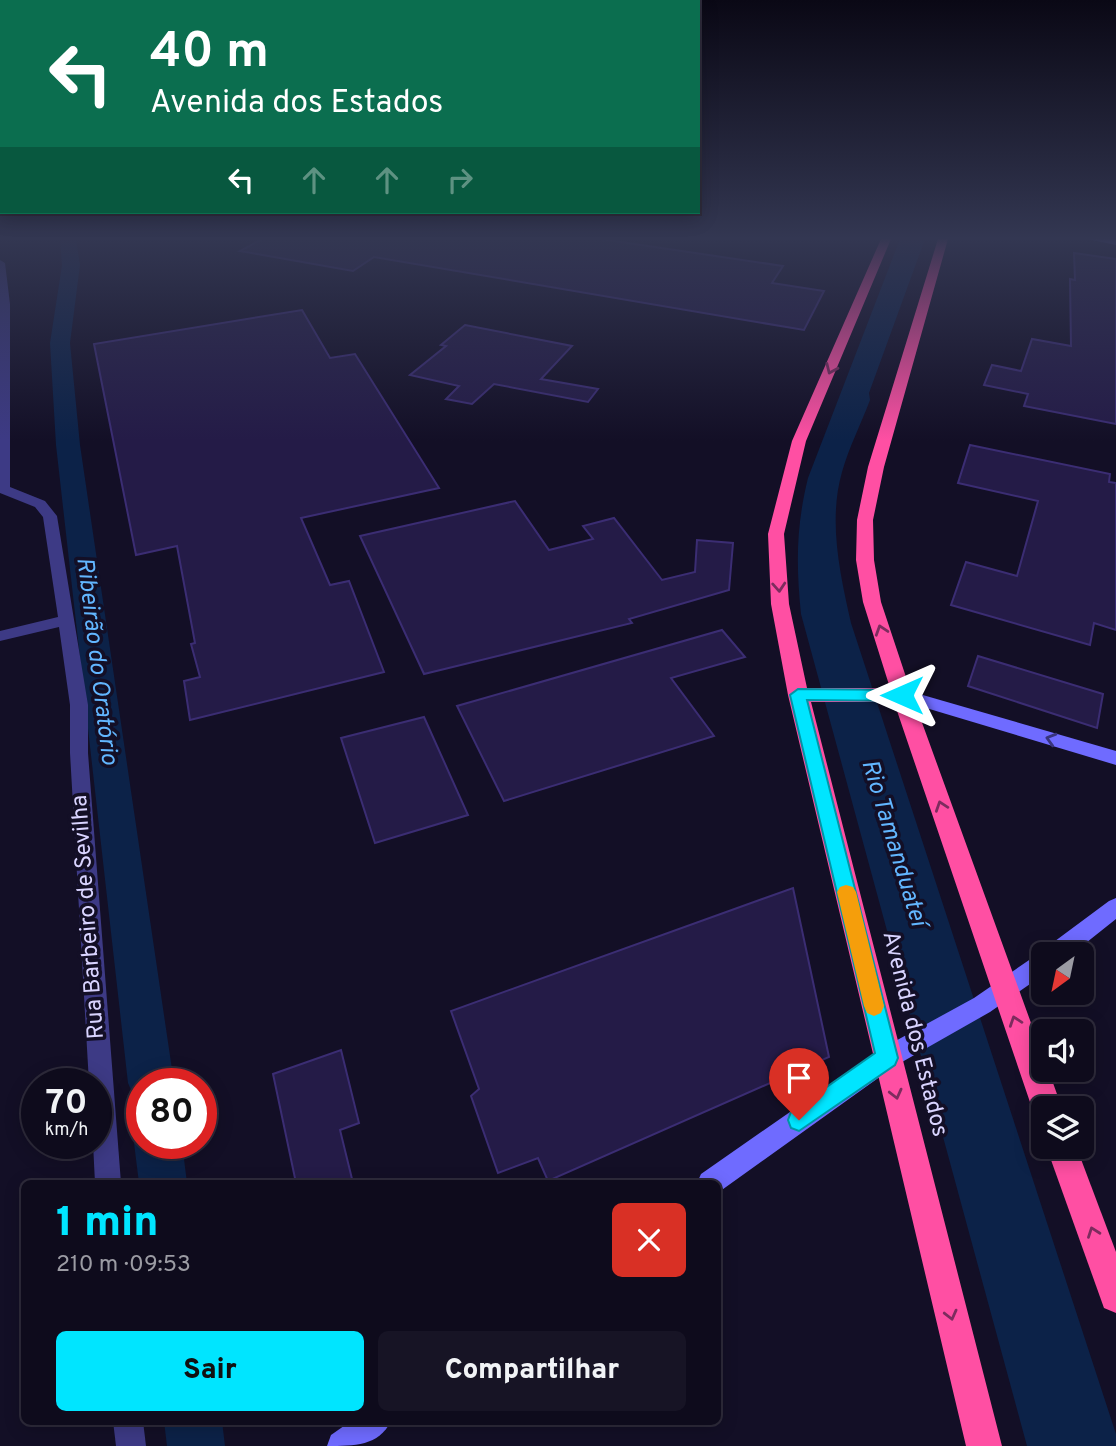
<!DOCTYPE html>
<html lang="pt">
<head>
<meta charset="utf-8">
<style>
	body { margin:0; font-family:Overpass,sans-serif; background:#171425; color:#f1f3f6; height:100vh; display:flex; flex-direction:column; font-size:26px; white-space:nowrap }
	* { box-sizing:border-box; margin:0 }
	p { font-size:23px; color:#9b9ba3 }
	.icon { flex:none; width:38px; height:38px; fill:none; stroke:currentColor; stroke-width:2; stroke-linecap:round; stroke-linejoin:round }
	.map { position:relative; flex:1; overflow:hidden }
	.panel { position:absolute; left:21px; top:1180px; width:700px; height:245px; display:flex; flex-direction:column; background:#0e0b1c; border-radius:10px; box-shadow:0 4px 18px #0003,0 0 0 2px #2e2b3b }
	.panel>* { flex:none }
	.banner { position:absolute; left:0px; top:0px; width:700px; height:214px; box-shadow:0 4px 18px #0003,0 0 0 2px #2e2b3b; background:#0b6e4f; color:#fff; overflow:hidden }
	.needle { width:46px; rotate:213deg }
	.controls { position:absolute; left:1031px; top:942px; display:grid; gap:14px }
	.controls a { display:grid; place-items:center; width:63px; height:63px; border-radius:10px; background:#0e0b1c; box-shadow:0 4px 18px #0003,0 0 0 2px #2e2b3b; font-size:35px }
	.speed { position:absolute; left:21px; top:1068px; display:flex; gap:14px; font-size:35px; font-weight:700; text-align:center }
	.speed>* { display:grid; place-content:center; width:91px; height:91px; border-radius:50%; background:#0e0b1c; box-shadow:0 4px 18px #0003,0 0 0 2px #2e2b3b; line-height:1 }
	.speed small { font-size:18px; font-weight:400 }
	.speed .limit { border:10px solid #d22; background:#fff; color:#111 }
	.pin { position:absolute; display:grid; place-items:center; width:60px; height:60px; color:#fff; margin:-72px -30px; border-radius:50% 50% 50% 0; rotate:-45deg; box-shadow:0 0 7px #0007 }
	.pin .icon { rotate:45deg }
	.me { position:absolute; width:77px; margin:-38px; rotate:270deg; stroke-linejoin:round; filter:drop-shadow(0 0 5px #0008) }
	.turn { display:flex; align-items:center; gap:24px; height:147px; padding:0 35px; font-size:32px }
	.turn .icon { width:91px; height:91px; stroke-width:2.5 }
	.turn b { display:block; font-size:49px; line-height:60px }
	.lanes { display:flex; align-items:center; height:66px; padding:0 35px; background:#0003; justify-content:center; gap:35px; direction:ltr }
	.lanes .off { opacity:.35 }
	.round { display:grid; place-items:center; flex:none; width:74px; height:74px; border-radius:10px; background:#171425 }
	.summary { display:flex; align-items:center; justify-content:space-between; height:119px; padding:0 35px }
	h1 { font-size:42px; font-weight:800; line-height:52px; color:#00e5ff }
	.button { display:flex; gap:14px; margin-top:auto; padding:14px 35px }
	.button a { flex:1; height:80px; border-radius:10px; background:#00e5ff; color:#111; font-size:28px; font-weight:800; line-height:80px; text-align:center }
	.button a+a { background:#171425; color:#f1f3f6 }
	.map>svg:first-child { display:block }
	.water { fill:#0c2248 }
	.lines { fill:none; stroke-linecap:round; stroke-linejoin:round }
	.river { fill:#0c2248; fill-rule:evenodd }
	.building { fill:#241b47; stroke:#3b2d73; stroke-width:2 }
	.street { fill:#3d3a85; fill-rule:evenodd }
	.secondary { fill:#6f6bff; fill-rule:evenodd }
	.highway { fill:#ff4fa3; fill-rule:evenodd }
	.oneway { stroke:#7d2c5e }
	.oneway2 { stroke:#38347d }
	.route { fill:#00e5ff; stroke:#0095a6; stroke-width:2 }
	.slow { fill:#f59e0b }
	.labels { text-anchor:middle; dominant-baseline:central; stroke-width:7; stroke-linejoin:round; paint-order:stroke }
	.street-label { font-size:23px; fill:#d9d4ff; stroke:#130f26 }
	.water-label { font-size:24px; font-style:italic; fill:#62b6ff; stroke:#130f26 }
</style>
</head>
<body>
<div class="map">
<svg width="1116" height="1446" viewBox="0 0 1116 1446">
	<rect width="100%" height="100%" fill="#130f26"/>
	<path class="water" d="M900,239H925L869,393L870,400C861,424 849,447 842,472C828,521 840,574 851,623L1116,1434V1446H1027L801,614C796,564 796,527 808,478Z"/>
	<g class="lines">
		<g class="river">
			<polygon points="60,239 76,239 80,265 70,343 80,445 174,1083 142,1083 142,1102 135,1099 128,1083 56,445 50,343 62,265"/>
			<polygon points="141,1126 142,1143 182,1143 187,1183 139,1183 134,1143"/>
			<polygon points="164,1421 222,1421 225,1446 167,1446"/>
		</g>
	</g>
	<g class="building">
		<polygon points="262,239 601,239 783,266 772,283 824,291 804,330 374,257 353,271 240,251"/>
		<polygon points="1074,253 1116,259 1116,424 1024,406 1028,394 984,385 992,365 1021,371 1032,339 1071,346 1070,279 1075,280"/>
		<polygon points="302,310 330,358 355,354 439,488 301,518 330,585 349,581 384,672 190,720 184,681 200,677 191,644 195,643 177,546 136,555 94,344"/>
		<polygon points="465,325 572,346 541,379 598,389 588,402 494,384 472,404 446,399 459,386 410,375 446,346 441,345"/>
		<polygon points="970,445 1110,474 1109,482 1116,483 1116,630 1094,623 1090,645 951,605 966,562 1017,576 1038,501 958,483"/>
		<polygon points="515,501 549,550 593,539 583,526 614,518 662,580 695,572 697,540 733,543 729,590 629,619 632,623 424,674 360,536"/>
		<polygon points="722,630 745,657 671,678 714,736 504,801 457,706"/>
		<polygon points="978,656 1103,694 1097,728 968,686"/>
		<polygon points="424,717 468,815 375,843 341,738"/>
		<polygon points="793,888 829,1057 548,1181 538,1158 498,1173 471,1096 479,1089 451,1011"/>
		<polygon points="341,1050 359,1123 340,1130 353,1183 296,1183 273,1074"/>
	</g>
	<g class="lines">
		<g class="street">
			<polygon points="0,260 5,263 10,304 10,487 45,501 57,516 88,705 88,753 121,1183 95,1183 93,1143 96,1143 96,1083 89,1083 70,753 70,705 59,627 0,641 0,631 58,617 43,517 35,507 0,493"/>
			<polygon points="113,1421 143,1421 146,1446 116,1446"/>
		</g>
		<g class="secondary">
			<polygon points="1087,239 1116,239 1116,245"/>
			<polygon points="902,689 1116,751 1116,765 896,699 894,695 896,691"/>
			<polygon points="1116,898 1116,919 1072,954 1043,954 1043,975 990,1012 895,1066 719,1192 718,1183 697,1183 701,1174 879,1050 974,998 1035,956 1043,953 1044,954 1047,947 1109,901"/>
			<path d="M351,1421H391C379,1446 354,1446 327,1446L331,1435Z"/>
		</g>
		<g class="highway">
			<polygon points="881,239 891,239 806,441 784,534 789,604 807,688 890,688 863,602 856,560 857,520 868,467 938,239 948,239 884,467 873,520 874,560 881,602 912,695 1043,1056 1043,1069 1048,1069 1062,1108 1043,1108 1043,1121 1037,1118 1032,1108 894,702 811,702 1002,1446 966,1446 788,695 771,604 768,534 792,441"/>
			<polygon points="1046,1146 1076,1146 1116,1252 1116,1313 1104,1308"/>
		</g>
	</g>
	<defs><path id="oneway-chevron" d="M-2-3.5L2.5 0L-2 3.5" fill="none" stroke-width="1.6" stroke-linecap="round" stroke-linejoin="round" transform="scale(1.75)"/></defs>
	<g class="oneway">
		<use href="#oneway-chevron" transform="translate(831 369) rotate(114)"/>
		<use href="#oneway-chevron" transform="translate(779 587) rotate(86)"/>
		<use href="#oneway-chevron" transform="translate(881 630) rotate(-108)"/>
		<use href="#oneway-chevron" transform="translate(941 806) rotate(-109)"/>
		<use href="#oneway-chevron" transform="translate(1015 1021) rotate(-109)"/>
		<use href="#oneway-chevron" transform="translate(896 1094) rotate(76)"/>
		<use href="#oneway-chevron" transform="translate(1093 1232) rotate(-110)"/>
		<use href="#oneway-chevron" transform="translate(951 1315) rotate(76)"/>
	</g>
	<use class="oneway2" href="#oneway-chevron" transform="translate(1051 739) rotate(-164)"/>
	<linearGradient id="sky" x2="0" y2="1"><stop stop-color="#0a0815"/><stop offset="0.54" stop-color="#333752"/><stop offset="1" stop-color="#333752" stop-opacity="0"/></linearGradient>
	<rect width="1116" height="441" fill="url(#sky)"/>
	<polygon class="route" points="798,689 902,690 910,695 902,701 807,700 898,1058 895,1065 799,1131 791,1128 788,1120 791,1112 875,1053 790,695"/>
	<polygon class="slow" points="846,885 853,887 856,892 884,1006 881,1013 874,1016 867,1013 864,1006 837,892 840,887"/>
	<g class="labels">
		<g class="street-label">
			<text transform="translate(89 917) rotate(-94)">Rua Barbeiro de Sevilha</text>
			<text transform="translate(914 1034) rotate(76)">Avenida dos Estados</text>
		</g>
		<g class="water-label">
			<text transform="translate(96 661) rotate(83)">Ribeirão do Oratório</text>
			<text transform="translate(893 843) rotate(73)">Rio Tamanduateí</text>
		</g>
	</g>
</svg>
<div class="controls">
<a><svg class="needle" viewBox="-14 -14 28 28"><path d="M0-13l5 13h-10z" fill="#e53935"/><path d="M0 13l5-13h-10z" fill="#9b9ba3"/></svg></a>
<a><svg class="icon" aria-label="sound" viewBox="0 0 24 24"><path d="M4 9h4l5-4v14l-5-4H4zM17 9q2 3 0 6"/></svg></a>
<a><svg class="icon" aria-label="layers" viewBox="0 0 24 24"><path d="M12 4l9 5-9 5-9-5zM3 14l9 5 9-5"/></svg></a>
</div>
<div class="speed"><div>70<small>km/h</small></div><div class="limit">80</div></div>
<div class="pin" style="left:799px;top:1120px;background:#d93025"><svg class="icon" aria-label="arrive" viewBox="0 0 24 24"><path d="M6 21V4h12l-3 4 3 4H6"/></svg></div>
<svg class="me" style="left:902px;top:695px" viewBox="-20 -20 40 40"><path d="M0-17L14 15 0 8-14 15z" fill="#00e5ff" stroke="#fff" stroke-width="4"/></svg>
<div class="banner">
<div class="turn"><svg class="icon" aria-label="left" viewBox="0 0 24 24"><path d="M17 20v-9H6M10 6l-5 5 5 5"/></svg><div><b>40 m</b>Avenida dos Estados</div></div>
<div class="lanes"><svg class="icon" aria-label="left" viewBox="0 0 24 24"><path d="M17 20v-9H6M10 6l-5 5 5 5"/></svg><svg class="icon off" aria-label="ahead" viewBox="0 0 24 24"><path d="M12 20V5M6 11l6-6 6 6"/></svg><svg class="icon off" aria-label="ahead" viewBox="0 0 24 24"><path d="M12 20V5M6 11l6-6 6 6"/></svg><svg class="icon off" aria-label="right" viewBox="0 0 24 24"><path d="M7 20v-9h11M14 6l5 5-5 5"/></svg></div>
</div>
<section class="panel">
<div class="summary"><div><h1>1 min</h1><p>210 m · 09:53</p></div><a class="round" style="background:#d93025;color:#fff"><svg class="icon" aria-label="close" viewBox="0 0 24 24"><path d="M6 6l12 12M18 6L6 18"/></svg></a></div>
<div class="button"><a>Sair</a><a>Compartilhar</a></div>
</section>
</div>
</body>
</html>
